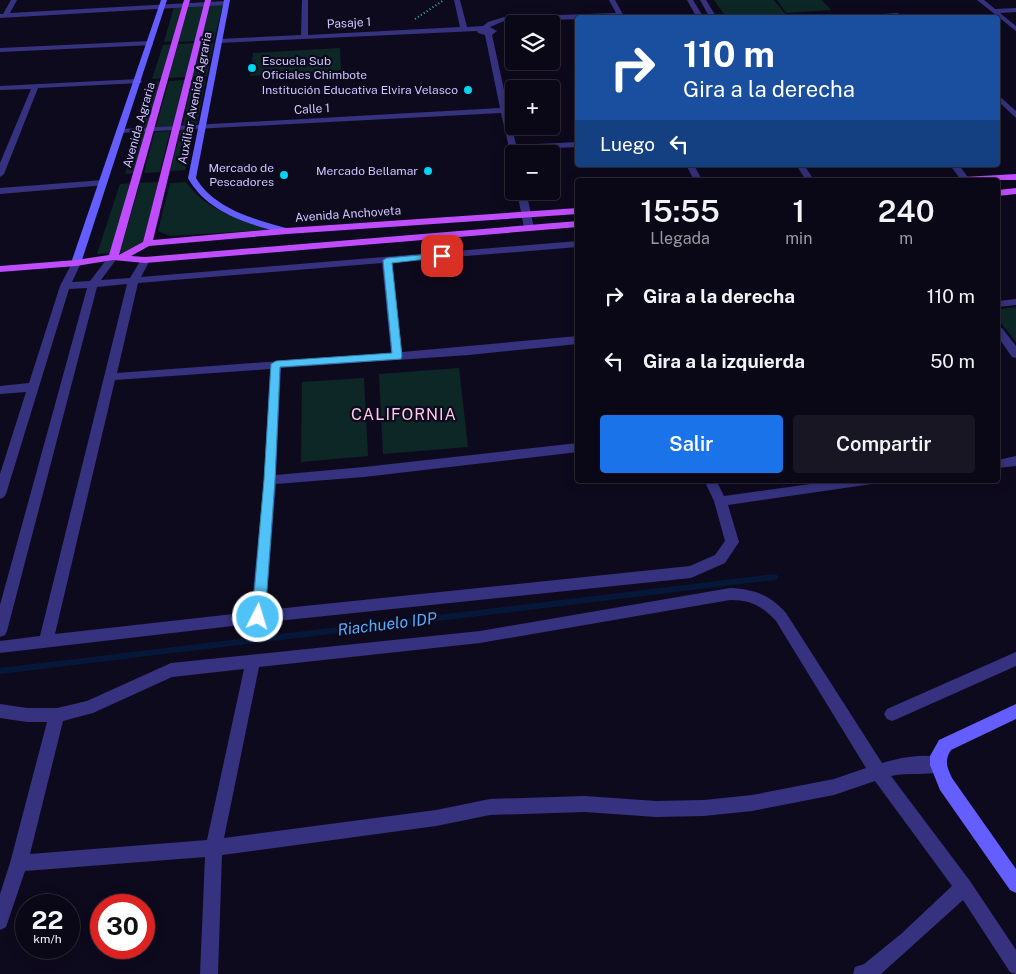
<!DOCTYPE html>
<html lang="es">
<head>
<meta charset="utf-8">
<style>
	body { margin:0; font-family:"Public Sans",sans-serif; background:#181623; color:#f1f3f6; height:100vh; display:flex; flex-direction:column; font-size:19px; white-space:nowrap }
	* { box-sizing:border-box; margin:0 }
	p { font-size:16px; color:#999aa1 }
	.icon { flex:none; width:28px; height:28px; fill:none; stroke:currentColor; stroke-width:2; stroke-linecap:round; stroke-linejoin:round }
	.map { position:relative; flex:1; overflow:hidden }
	.drawer { position:absolute; left:575px; top:178px; width:425px; height:305px; display:flex; flex-direction:column; background:#0a0816; border-radius:5px; box-shadow:0 2px 12px #0003,0 0 0 1px #2a2935 }
	.drawer>* { flex:none }
	.banner { position:absolute; left:575px; top:15px; width:425px; height:152px; border-radius:5px; box-shadow:0 2px 12px #0003,0 0 0 1px #2a2935; background:#1a4fa0; color:#fff; overflow:hidden }
	.buttons { position:absolute; left:505px; top:15px; display:grid; gap:10px }
	.buttons a { display:grid; place-items:center; width:55px; height:55px; border-radius:5px; background:#0a0816; box-shadow:0 2px 12px #0003,0 0 0 1px #2a2935; font-size:25px }
	.speed { position:absolute; left:15px; top:894px; display:flex; gap:10px; font-size:25px; font-weight:700; text-align:center }
	.speed>* { display:grid; place-content:center; width:65px; height:65px; border-radius:50%; background:#0a0816; box-shadow:0 2px 12px #0003,0 0 0 1px #2a2935; line-height:1 }
	.speed small { font-size:12px; font-weight:400 }
	.speed .limit { border:8px solid #d22; background:#fff; color:#111 }
	.pin { position:absolute; display:grid; place-items:center; width:42px; height:42px; color:#fff; margin:-21px; border-radius:10px; box-shadow:0 2px 8px #0006 }
	.me { position:absolute; width:55px; margin:-28px; rotate:5deg; stroke-linejoin:round; filter:drop-shadow(0 0 4px #0008) }
	.turn { display:flex; align-items:center; gap:18px; height:105px; padding:0 25px; font-size:22px }
	.turn .icon { width:65px; height:65px; stroke-width:2.5 }
	.turn b { display:block; font-size:35px; line-height:42px }
	.then { display:flex; align-items:center; height:48px; padding:0 25px; background:#0003; gap:10px; font-size:19px }
	.eta { display:flex; justify-content:space-evenly; align-items:center; height:85px; text-align:center }
	.eta b { font-size:30px; font-weight:600; line-height:35px }
	.button { display:flex; gap:10px; margin-top:auto; padding:10px 25px }
	.button a { flex:1; height:58px; border-radius:5px; background:#1a73e8; color:#fff; font-size:20px; font-weight:600; line-height:58px; text-align:center }
	.button a+a { background:#181623; color:#f1f3f6 }
	ul { padding:0; list-style:none }
	li { display:flex; align-items:center; gap:15px; height:65px; padding:0 25px }
	li div { flex:1 }
	li b { display:block; font-size:19px }
	li em { font-style:normal }
	.map>svg:first-child { display:block }
	.green { fill:#0d2727 }
	.lines { fill:none; stroke-linecap:round; stroke-linejoin:round }
	.stream { fill:#06183a; fill-rule:evenodd }
	.path { stroke:#25b4ae; stroke-width:2; stroke-dasharray:1 2.5; stroke-linecap:butt }
	.street { fill:#36327f; fill-rule:evenodd }
	.secondary { fill:#645dff; fill-rule:evenodd }
	.primary { fill:#bf4dff; fill-rule:evenodd }
	.route { fill:#4fc3f7; stroke:#337fa1 }
	.poi-dot { fill:#00d5f1; stroke:#0e0a1d; stroke-width:2 }
	.labels { text-anchor:middle; dominant-baseline:central; stroke-width:4.5; stroke-linejoin:round; paint-order:stroke }
	.far-street-label { font-size:12px; fill:#cdc6ff; stroke:#0e0a1d }
	.far-poi-label { font-size:12px; fill:#cdc6ff; stroke:#0e0a1d; text-anchor:end }
	.neighbourhood-label { font-size:16px; letter-spacing:1px; fill:#ffc8ea; stroke:#0e0a1d }
	.water-label { font-size:16px; font-style:italic; fill:#54adff; stroke:#0e0a1d }
</style>
</head>
<body>
<div class="map">
<svg width="1016" height="974" viewBox="0 0 1016 974">
	<rect width="100%" height="100%" fill="#0e0a1d"/>
	<g class="green">
		<polygon points="714,0 774,0 787,16 726,17"/>
		<polygon points="777,0 822,0 831,10 786,13"/>
		<polygon points="223,4 214,40 200,40 209,5"/>
		<polygon points="205,5 197,41 178,42 188,6"/>
		<polygon points="184,6 175,41 164,42 174,7"/>
		<polygon points="195,43 186,77 168,78 178,44"/>
		<polygon points="200,43 214,43 207,76 192,77"/>
		<polygon points="173,44 163,78 152,79 163,45"/>
		<polygon points="340,48 341,70 250,76 253,53"/>
		<polygon points="206,79 197,124 183,125 192,80"/>
		<polygon points="185,80 173,126 156,127 169,81"/>
		<polygon points="162,81 149,128 138,129 152,82"/>
		<polygon points="181,130 195,130 185,170 170,171"/>
		<polygon points="148,131 136,173 125,174 137,132"/>
		<polygon points="170,131 160,172 144,173 155,132"/>
		<polygon points="159,182 143,242 125,253 120,253 140,183"/>
		<path d="M186,182C205,209 237,219 267,228L265,230L170,236L158,231L170,183Z"/>
		<polygon points="135,183 113,253 97,254 120,184"/>
		<polygon points="1016,307 1016,342 998,319 998,309"/>
		<polygon points="459,368 468,447 383,454 379,374"/>
		<polygon points="364,378 368,456 301,462 302,382"/>
	</g>
	<g class="lines">
		<polygon class="stream" points="775,574 777,575 778,577 777,579 775,580 0,674 0,668"/>
		<polyline class="path" points="415,19 444,0"/>
		<g class="street">
			<polygon points="11,0 17,0 10,13 226,1 229,3 226,5 0,18 0,14 3,14"/>
			<polygon points="302,0 308,0 308,35 460,27 454,0 460,0 467,27 483,26 488,22 504,17 616,13 609,0 615,0 625,18 504,21 490,27 497,31 492,35 516,145 578,142 578,147 517,150 518,154 511,156 501,113 118,133 117,131 121,129 500,108 485,35 478,33 477,31 219,43 215,41 219,39 301,35"/>
			<polygon points="687,0 693,0 704,18 697,18"/>
			<polygon points="700,0 706,0 717,18 710,18"/>
			<polygon points="977,0 984,0 995,9 1016,8 1016,12 1000,13 1016,26 1016,31"/>
			<polygon points="897,13 911,18 853,18 856,16"/>
			<polygon points="150,41 153,41 153,45 0,52 0,48"/>
			<polygon points="138,79 142,81 141,83 38,88 4,174 0,177 0,163 31,89 0,90 0,86"/>
			<polygon points="998,95 1016,111 1016,118 998,101"/>
			<polygon points="686,165 694,165 702,180 694,180"/>
			<polygon points="796,165 804,165 814,180 806,180"/>
			<polygon points="950,165 959,165 970,180 961,180"/>
			<polygon points="103,180 106,181 106,185 0,194 0,188"/>
			<polygon points="517,191 526,191 534,228 532,230 529,231 524,228"/>
			<path d="M578,241V247L392,262L402,352L578,336V344L469,355L281,368L276,475L364,467L578,443V452L364,477L276,484L266,610L690,566L715,555L725,541L714,501L704,480H716L724,496L839,480H881L879,483L728,505L739,542L725,563L691,578L258,623L0,653V641L40,636L127,284L97,287L7,631L5,635L0,637V605L87,288L69,289L6,494L4,497L0,499V474L26,392L0,394V386L29,383L60,286L73,261L76,260L81,263L72,282L90,281L110,255L113,254L118,257L101,280L130,278L142,258L145,257L150,260L141,277ZM382,263L391,353L117,373L138,283ZM270,369L264,480L251,612L55,634L115,380Z"/>
			<polygon points="1016,299 1016,305 998,307 998,301"/>
			<polygon points="998,327 1002,328 1016,346 1016,358 1012,357 998,337"/>
			<polygon points="1016,456 1016,466 998,468 998,460"/>
			<path d="M730,588C754,589 770,595 786,613L882,763C900,758 925,752 944,759L946,765L944,771C930,776 908,772 891,776L970,881L1016,950V974L1010,972L963,900L881,974H853L855,967L864,964L901,934L952,886L875,781L834,795L752,811L704,816L656,817L585,812L490,815L436,826L222,855L218,974H200L205,857L25,871L6,927L0,930V894L10,863L47,722H27L0,718V704L27,708H57L87,701L171,663L480,631ZM730,600C751,600 762,606 776,621L866,768L834,779L752,795L704,800L656,801L585,796L490,799L436,810L224,838L259,667L480,643ZM244,669L207,840L30,854L63,721L93,713L172,677Z"/>
			<polygon points="1016,652 1016,666 897,719 892,721 887,719 884,714 887,709"/>
		</g>
		<g class="secondary">
			<polygon points="161,0 167,0 81,263 76,266 73,265 71,263"/>
			<path d="M224,0H230L196,178C215,210 257,220 290,229V233L287,234C250,225 207,213 188,178Z"/>
			<path d="M1016,704V719L951,750C944,761 947,767 952,778L1016,869V893L1010,890L940,790L930,765V756L939,740Z"/>
		</g>
		<g class="primary">
			<polygon points="184,0 190,0 119,255 143,242 205,0 211,0 153,240 287,228 578,208 578,214 287,234 149,246 131,256 145,257 578,221 578,227 145,263 113,260 76,266 0,272 0,266 76,260 109,255"/>
			<polygon points="1016,174 1016,180 960,180 964,177"/>
			<polygon points="1016,188 1016,194 998,196 998,190"/>
		</g>
	</g>
	<polygon class="route" points="442,253 445,254 445,257 392,263 402,356 401,359 280,367 275,480 265,617 263,621 258,623 254,621 252,617 264,480 271,364 276,361 392,353 383,260 387,258"/>
	<g class="poi-dot">
		<circle cx="252" cy="68" r="5"/>
		<circle cx="468" cy="90" r="5"/>
		<circle cx="428" cy="171" r="5"/>
		<circle cx="284" cy="175" r="5"/>
	</g>
	<g class="labels">
		<g class="far-street-label">
			<text transform="translate(349 23) rotate(-3)">Pasaje 1</text>
			<text transform="translate(195 98) rotate(-79)">Auxiliar Avenida Agraria</text>
			<text transform="translate(312 109) rotate(-3)">Calle 1</text>
			<text transform="translate(139 125) rotate(-74)">Avenida Agraria</text>
			<text transform="translate(348 214) rotate(-4)">Avenida Anchoveta</text>
		</g>
		<g class="far-poi-label">
			<text x="262" y="61" text-anchor="start">Escuela Sub<tspan x="262" dy="14">Oficiales Chimbote</tspan></text>
			<text x="458" y="90">Institución Educativa Elvira Velasco</text>
			<text x="274" y="168">Mercado de<tspan x="274" dy="14">Pescadores</tspan></text>
			<text x="418" y="171">Mercado Bellamar</text>
		</g>
		<g class="neighbourhood-label">
			<text x="404" y="414">CALIFORNIA</text>
		</g>
		<g class="water-label">
			<text transform="translate(387 624) rotate(-7)">Riachuelo IDP</text>
		</g>
	</g>
</svg>
<div class="buttons">
<a><svg class="icon" aria-label="layers" viewBox="0 0 24 24"><path d="M12 4l9 5-9 5-9-5zM3 14l9 5 9-5"/></svg></a>
<a>+</a>
<a>−</a>
</div>
<div class="speed"><div>22<small>km/h</small></div><div class="limit">30</div></div>
<div class="pin" style="left:442px;top:256px;background:#d93025"><svg class="icon" aria-label="arrive" viewBox="0 0 24 24"><path d="M6 21V4h12l-3 4 3 4H6"/></svg></div>
<svg class="me" style="left:258px;top:617px" viewBox="-20 -20 40 40"><circle r="17" fill="#4fc3f7" stroke="#fff" stroke-width="3"/><path d="M0-11L8 9 0 5-8 9z" fill="#fff"/></svg>
<div class="banner">
<div class="turn"><svg class="icon" aria-label="right" viewBox="0 0 24 24"><path d="M7 20v-9h11M14 6l5 5-5 5"/></svg><div><b>110 m</b>Gira a la derecha</div></div>
<div class="then">Luego<svg class="icon" aria-label="left" viewBox="0 0 24 24"><path d="M17 20v-9H6M10 6l-5 5 5 5"/></svg></div>
</div>
<section class="drawer">
<div class="eta">
<div><b>15:55</b><p>Llegada</p></div>
<div><b>1</b><p>min</p></div>
<div><b>240</b><p>m</p></div>
</div>
<ul>
<li><svg class="icon" aria-label="right" viewBox="0 0 24 24"><path d="M7 20v-9h11M14 6l5 5-5 5"/></svg><div><b>Gira a la derecha</b></div><em>110 m</em></li>
<li><svg class="icon" aria-label="left" viewBox="0 0 24 24"><path d="M17 20v-9H6M10 6l-5 5 5 5"/></svg><div><b>Gira a la izquierda</b></div><em>50 m</em></li>
</ul>
<div class="button"><a>Salir</a><a>Compartir</a></div>
</section>
</div>
</body>
</html>
